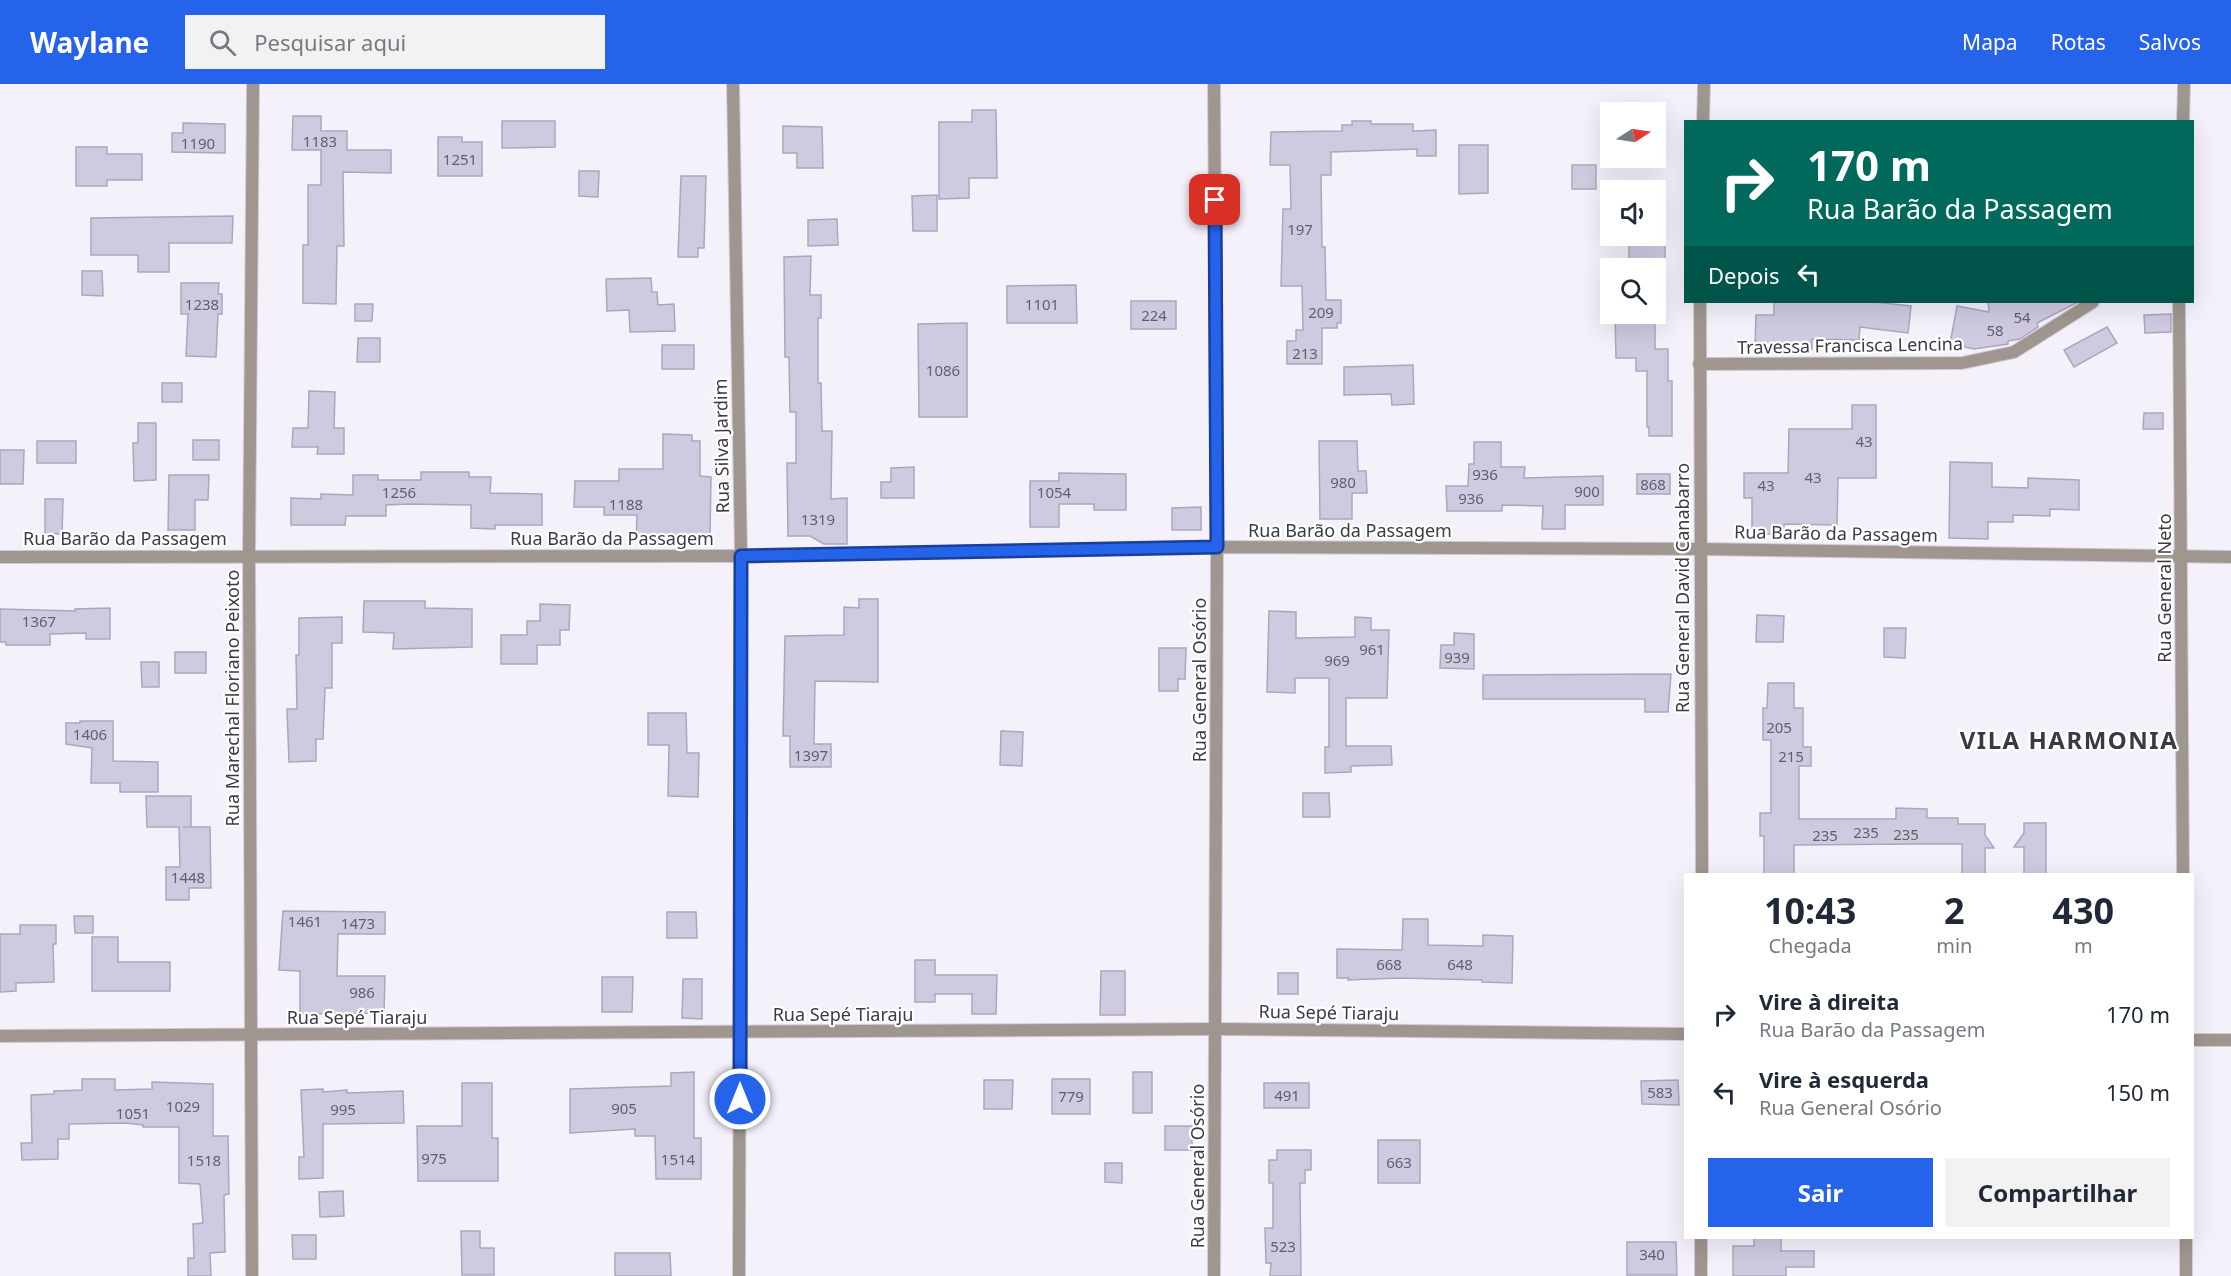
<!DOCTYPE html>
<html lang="pt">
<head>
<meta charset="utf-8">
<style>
	body { margin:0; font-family:"Noto Sans",sans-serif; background:#f2f2f3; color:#1f2937; height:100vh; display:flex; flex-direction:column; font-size:22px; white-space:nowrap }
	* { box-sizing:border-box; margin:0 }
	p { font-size:20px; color:#747a83 }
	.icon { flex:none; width:33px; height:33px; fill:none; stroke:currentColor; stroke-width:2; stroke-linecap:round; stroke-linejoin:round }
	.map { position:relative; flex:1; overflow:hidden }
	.sheet { position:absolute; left:1684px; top:789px; width:510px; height:366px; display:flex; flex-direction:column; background:#fff; border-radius:0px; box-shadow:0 6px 24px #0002 }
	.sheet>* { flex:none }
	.banner { position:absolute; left:1684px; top:36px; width:510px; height:183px; border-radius:0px; box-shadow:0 6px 24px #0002; background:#00695c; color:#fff; overflow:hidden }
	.needle { width:39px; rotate:78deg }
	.fabs { position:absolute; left:1600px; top:18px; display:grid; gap:12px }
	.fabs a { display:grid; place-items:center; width:66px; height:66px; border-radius:0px; background:#fff; box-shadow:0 6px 24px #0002; font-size:30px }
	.pin { position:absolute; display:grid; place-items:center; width:51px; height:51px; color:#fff; margin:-26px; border-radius:12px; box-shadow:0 3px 9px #0006 }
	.me { position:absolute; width:66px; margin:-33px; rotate:0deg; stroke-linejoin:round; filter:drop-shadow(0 0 4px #0008) }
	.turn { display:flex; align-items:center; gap:21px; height:126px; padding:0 24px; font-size:27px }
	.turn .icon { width:78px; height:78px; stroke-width:2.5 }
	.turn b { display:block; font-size:42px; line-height:51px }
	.then { display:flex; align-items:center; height:57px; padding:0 24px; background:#0003; gap:12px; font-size:22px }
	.eta { display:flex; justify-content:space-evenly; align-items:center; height:102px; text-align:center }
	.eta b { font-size:36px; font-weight:700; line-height:42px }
	.button { display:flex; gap:12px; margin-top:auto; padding:12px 24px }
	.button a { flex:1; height:69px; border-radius:0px; background:#2563eb; color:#fff; font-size:24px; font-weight:700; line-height:69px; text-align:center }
	.button a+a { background:#f2f2f3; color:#1f2937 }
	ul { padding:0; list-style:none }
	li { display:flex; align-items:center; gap:18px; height:78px; padding:0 24px }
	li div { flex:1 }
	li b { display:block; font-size:22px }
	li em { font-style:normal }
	header { display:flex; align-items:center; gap:36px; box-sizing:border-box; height:84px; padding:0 30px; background:#2563eb; color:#fff }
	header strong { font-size:28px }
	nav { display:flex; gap:33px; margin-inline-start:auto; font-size:21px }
	.search { width:420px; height:54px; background:#f2f2f3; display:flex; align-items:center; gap:15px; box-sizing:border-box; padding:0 21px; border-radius:0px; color:#747a83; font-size:22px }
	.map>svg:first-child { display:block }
	.building { fill:#d0cae1; stroke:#aca6bd; stroke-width:1.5 }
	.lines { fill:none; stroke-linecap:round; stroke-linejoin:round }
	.minor-casing { stroke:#cfccd6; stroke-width:14 }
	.minor { stroke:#9f968f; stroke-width:12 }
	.route-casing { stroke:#184099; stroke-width:15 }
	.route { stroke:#2563eb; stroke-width:10 }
	.labels { text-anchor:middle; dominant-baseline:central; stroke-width:4.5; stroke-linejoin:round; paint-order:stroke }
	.number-label { font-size:15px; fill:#625e6b }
	.street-label { font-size:18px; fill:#3d3a44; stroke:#fff }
	.district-label { font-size:24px; font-weight:bold; letter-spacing:1.5px; fill:#3d374a; stroke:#fff }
</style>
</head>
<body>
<header>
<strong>Waylane</strong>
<div class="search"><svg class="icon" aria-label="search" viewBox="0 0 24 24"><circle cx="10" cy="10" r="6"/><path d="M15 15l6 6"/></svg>Pesquisar aqui</div>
<nav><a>Mapa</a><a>Rotas</a><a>Salvos</a></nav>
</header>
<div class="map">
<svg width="2231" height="1192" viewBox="0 0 2231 1192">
	<rect width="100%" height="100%" fill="#f4f1fb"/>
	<g class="building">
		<polygon points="972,26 996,26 997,94 969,94 969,114 939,115 939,38 972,38"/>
		<polygon points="293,32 321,32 321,47 347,47 347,66 391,66 391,89 343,88 344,162 337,162 336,220 303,219 303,161 308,161 308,101 321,101 321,66 292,66"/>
		<polygon points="502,37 555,37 555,63 502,64"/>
		<polygon points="1352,37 1371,37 1371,40 1413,40 1413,47 1436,46 1436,72 1417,72 1417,65 1331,68 1331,91 1321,91 1322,163 1325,163 1326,216 1341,216 1341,239 1337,239 1337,244 1322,244 1322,280 1287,280 1287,257 1296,257 1296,246 1303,246 1302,202 1281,202 1283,125 1291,125 1290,81 1270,81 1271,48 1342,47 1342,41 1352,41"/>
		<polygon points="183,39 225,40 225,69 172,68 172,49 183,49"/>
		<polygon points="783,42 822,43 823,84 797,84 797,69 783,69"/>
		<polygon points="438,53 462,53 462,58 482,58 482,92 438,92"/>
		<polygon points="1459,61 1488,61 1488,109 1459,110"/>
		<polygon points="76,63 107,63 107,70 142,70 142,96 107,96 107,102 76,102"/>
		<rect x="1572" y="81" width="24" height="24"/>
		<polygon points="579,87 599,87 598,113 579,112"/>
		<polygon points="681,92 706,92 704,164 698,164 698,173 678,173"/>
		<polygon points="937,111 937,147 913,147 912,112"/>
		<polygon points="233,132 232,159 169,159 169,188 138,188 138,171 91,171 91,134"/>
		<polygon points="837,135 838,161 808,162 808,136"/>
		<rect x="1629" y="152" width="36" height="32"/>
		<polygon points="811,172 810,211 821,211 821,234 818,234 818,299 821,299 822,347 832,347 831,415 847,414 847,460 824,460 810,452 788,452 787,379 796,379 796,328 790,328 789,273 785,273 784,173"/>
		<polygon points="82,187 102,187 103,212 82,211"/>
		<polygon points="651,194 652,208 657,208 658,221 674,220 675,247 630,248 629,226 607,227 606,195"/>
		<polygon points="181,199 219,199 218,210 222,210 222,230 218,230 216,273 186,272 188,230 181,230"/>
		<polygon points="1076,201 1077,239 1007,239 1007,202"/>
		<rect x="1131" y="217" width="45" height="28"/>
		<polygon points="1774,218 1874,218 1911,222 1908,249 1860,243 1859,256 1812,255 1812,265 1755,263 1756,231 1774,231"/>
		<polygon points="1988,218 2078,218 2037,239 2038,243 2020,255 2008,257 2008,260 1974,265 1950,260 1957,222 1989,228"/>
		<polygon points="355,220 373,220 372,237 355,237"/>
		<polygon points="1615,230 1655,230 1655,265 1668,265 1668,297 1672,297 1672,352 1649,352 1649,343 1647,343 1647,287 1636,287 1636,274 1616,274"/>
		<polygon points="2171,230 2171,248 2145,249 2144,231"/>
		<polygon points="967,239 967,333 919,333 918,240"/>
		<polygon points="2107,243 2117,259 2074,283 2064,266"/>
		<polygon points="358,254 380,254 380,278 357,278"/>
		<rect x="662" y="261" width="32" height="24"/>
		<polygon points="1413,281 1414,320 1392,321 1391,310 1344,311 1344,283"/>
		<rect x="162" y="299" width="20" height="19"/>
		<polygon points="309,307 335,308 334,344 344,344 344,370 317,370 318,363 292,363 293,344 308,344"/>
		<polygon points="1852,321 1876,321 1876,394 1838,394 1837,441 1784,440 1784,450 1752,450 1752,414 1744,414 1744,389 1788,389 1789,345 1852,345"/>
		<polygon points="2144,329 2163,329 2163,345 2143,345"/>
		<polygon points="138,339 156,339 156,396 134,397 133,359 138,359"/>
		<polygon points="663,350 692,351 692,357 700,357 700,392 711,393 710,454 636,456 637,431 604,431 604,423 574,423 575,397 619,397 619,385 663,385"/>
		<rect x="193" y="356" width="26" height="20"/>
		<rect x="37" y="357" width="39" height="22"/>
		<polygon points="1319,357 1357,357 1358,387 1366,387 1367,409 1352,409 1352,435 1320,435"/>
		<polygon points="1474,358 1501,358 1501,383 1525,383 1524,394 1603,392 1603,421 1565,421 1565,445 1542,445 1543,422 1502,421 1502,427 1447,427 1446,402 1468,402 1469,380 1474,380"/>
		<polygon points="0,366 24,366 23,400 0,400"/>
		<polygon points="1950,378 1992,379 1992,403 2028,404 2028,394 2079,396 2079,426 2050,425 2050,432 2013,431 2013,438 1988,438 1988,455 1949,454"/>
		<polygon points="914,383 914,414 881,414 881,398 891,398 891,384"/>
		<polygon points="421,388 469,388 469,393 491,393 490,409 542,410 542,441 495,441 495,445 471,444 471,421 410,420 386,421 386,432 346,432 345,441 291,441 291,414 321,415 321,410 353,411 353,391 378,391 378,396 421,396"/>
		<polygon points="1059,389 1126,390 1126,426 1094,426 1094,420 1059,420 1059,443 1030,443 1030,397 1059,397"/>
		<rect x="1637" y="390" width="33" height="20"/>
		<polygon points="169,391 209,391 208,416 195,416 195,446 168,446"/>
		<polygon points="45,415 63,415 62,450 45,450"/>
		<polygon points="1201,423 1201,446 1172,446 1172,424"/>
		<polygon points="859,515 878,515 878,598 815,597 814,660 831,660 831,683 790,683 790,652 783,652 785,552 844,551 844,523 859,524"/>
		<polygon points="364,517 425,517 425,524 472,525 472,563 393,565 394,549 363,548"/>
		<polygon points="540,520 570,521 569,546 560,546 560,561 537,561 537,580 501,580 501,551 527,551 527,537 540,537"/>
		<polygon points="110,524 110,555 86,555 86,549 50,550 50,561 6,561 6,558 0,558 0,525 75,527 75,525"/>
		<polygon points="1269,527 1296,528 1296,554 1355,553 1355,533 1371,534 1371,546 1389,546 1387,614 1346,614 1346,662 1391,662 1392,681 1351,682 1351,688 1325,689 1325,663 1329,663 1329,594 1295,594 1295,609 1267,608"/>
		<polygon points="1757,531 1784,532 1783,558 1756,558"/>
		<polygon points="342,533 342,559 332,559 332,604 325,604 323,655 316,655 316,677 289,678 287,625 297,625 296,571 299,571 299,534"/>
		<polygon points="1884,544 1906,544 1905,574 1884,573"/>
		<polygon points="1454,549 1474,550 1474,585 1440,584 1441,561 1454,561"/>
		<polygon points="1159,564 1186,564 1185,595 1178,595 1178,607 1159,607"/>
		<rect x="175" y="568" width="31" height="21"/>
		<polygon points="141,578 159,578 159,603 142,603"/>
		<polygon points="1671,590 1668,628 1645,628 1645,615 1483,615 1483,591"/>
		<polygon points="1768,599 1794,599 1794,624 1803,624 1803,663 1811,663 1811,682 1799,682 1799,735 1896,735 1896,724 1927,725 1927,734 1958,734 1958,740 1985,740 1985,751 1994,764 1985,764 1985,790 1962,790 1962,760 1917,760 1794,761 1794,790 1764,790 1764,752 1760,752 1760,729 1771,729 1771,656 1763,656 1763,624 1767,624"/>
		<polygon points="648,629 686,629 687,669 699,669 698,713 668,712 669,661 648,661"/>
		<polygon points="80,637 113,637 113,677 158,678 158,708 120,708 120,699 91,699 92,664 66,660 66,639 80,639"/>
		<polygon points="1001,647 1023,648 1022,682 1000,681"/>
		<polygon points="1303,709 1329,709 1330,733 1303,733"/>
		<polygon points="146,712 191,712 191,743 183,743 210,743 211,804 189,804 189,816 166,816 166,783 180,783 179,743 147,743"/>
		<polygon points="2024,739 2046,739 2046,790 2024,790 2024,763 2014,763 2024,749"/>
		<polygon points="283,827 385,828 385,850 338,850 337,892 385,892 384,929 300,930 300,887 279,886"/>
		<polygon points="667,828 696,828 697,854 667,854"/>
		<polygon points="74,832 93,832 93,849 75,849"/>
		<polygon points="1403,835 1428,835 1428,861 1483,862 1483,851 1513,852 1512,899 1482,898 1482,896 1399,894 1348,896 1349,894 1337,894 1337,865 1402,866"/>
		<polygon points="20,841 56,841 56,860 53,860 54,898 16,899 16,907 0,908 0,850 20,850"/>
		<polygon points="92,853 118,853 118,878 170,878 170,907 92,907"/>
		<polygon points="915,876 935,876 935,891 997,891 996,930 972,930 972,910 935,910 935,918 915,918"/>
		<polygon points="1101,887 1125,887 1125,931 1100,931"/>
		<rect x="1278" y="889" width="20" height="21"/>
		<polygon points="602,893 633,893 632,928 602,928"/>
		<polygon points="683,895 702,895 702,935 682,934"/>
		<polygon points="694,988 694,1054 701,1054 701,1095 656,1095 655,1052 635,1052 635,1045 570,1049 570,1005 671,1002 671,989"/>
		<rect x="1133" y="988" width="19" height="41"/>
		<polygon points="82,995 115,995 115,1006 152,1005 152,998 213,1000 213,1052 228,1052 229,1110 224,1111 225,1168 210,1169 211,1192 188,1192 188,1174 194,1174 193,1140 203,1139 200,1100 179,1099 179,1043 143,1043 143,1041 126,1039 69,1040 69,1055 58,1055 58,1075 22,1076 21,1059 32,1059 31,1011 54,1010 54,1007 82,1006"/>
		<rect x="1052" y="995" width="38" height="35"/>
		<polygon points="984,996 1013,996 1012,1025 984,1025"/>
		<polygon points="1678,996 1679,1021 1642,1020 1641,997"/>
		<polygon points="462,999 492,999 492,1054 498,1054 498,1097 418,1097 417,1042 462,1042"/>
		<rect x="1264" y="999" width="45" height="25"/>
		<polygon points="323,1005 323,1008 347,1006 347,1009 403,1007 404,1039 323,1040 323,1094 299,1095 299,1073 304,1073 301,1006"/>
		<rect x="1165" y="1042" width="27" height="24"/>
		<rect x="1378" y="1056" width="42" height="43"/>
		<polygon points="1277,1066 1311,1066 1311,1086 1305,1086 1305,1099 1300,1099 1301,1192 1270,1192 1271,1179 1266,1179 1265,1144 1273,1144 1273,1099 1269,1099 1269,1076 1277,1076"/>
		<polygon points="1105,1079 1122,1079 1122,1099 1105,1098"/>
		<polygon points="343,1107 344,1132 320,1133 319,1108"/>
		<polygon points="461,1147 480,1147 480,1164 494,1164 494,1191 462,1191"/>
		<polygon points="292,1151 316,1151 316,1175 293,1175"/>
		<polygon points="1754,1154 1781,1154 1781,1167 1814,1167 1814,1183 1786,1183 1786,1192 1733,1192 1733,1162 1754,1162"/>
		<polygon points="1627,1158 1676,1158 1677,1191 1627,1191"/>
		<polygon points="615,1169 670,1169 671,1192 615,1192"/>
	</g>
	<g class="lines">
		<defs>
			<g id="minor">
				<polyline points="733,0 741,472 739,1192"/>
				<polyline points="1214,0 1217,463 1214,1192"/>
				<polyline points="1703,38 1704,0"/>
				<polyline points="2183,38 2184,0"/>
				<polyline points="1700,218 1702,790"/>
				<polyline points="2179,218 2183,790"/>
				<polyline points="1699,280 1962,279 2014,268 2093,218"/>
				<polyline points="0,473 741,472 1217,463 1699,465 2231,473"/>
				<polyline points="0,952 1216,945 1686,950"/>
				<polyline points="2193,956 2231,956"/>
				<polyline points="2186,1154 2186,1192"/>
				<polyline points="252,1192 249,471 253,0"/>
				<polyline points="1701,1192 1701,1154"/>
			</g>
		</defs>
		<use href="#minor" class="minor-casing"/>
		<use href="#minor" class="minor"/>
	</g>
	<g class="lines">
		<defs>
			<polyline id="route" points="740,1015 741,472 1217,463 1215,116"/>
		</defs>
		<use href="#route" class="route-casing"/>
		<use href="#route" class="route"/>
	</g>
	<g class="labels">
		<g class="number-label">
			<text x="320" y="57">1183</text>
			<text x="198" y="59">1190</text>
			<text x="460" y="75">1251</text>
			<text x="1300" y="145">197</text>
			<text x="202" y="220">1238</text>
			<text x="1042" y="220">1101</text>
			<text x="1321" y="228">209</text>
			<text x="1154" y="231">224</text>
			<text x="2022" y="233">54</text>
			<text x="1995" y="246">58</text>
			<text x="1305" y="269">213</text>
			<text x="943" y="286">1086</text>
			<text x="1864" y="357">43</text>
			<text x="1485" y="390">936</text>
			<text x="1813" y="393">43</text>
			<text x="1343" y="398">980</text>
			<text x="1653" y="400">868</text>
			<text x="1766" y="401">43</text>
			<text x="1587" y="407">900</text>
			<text x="399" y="408">1256</text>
			<text x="1054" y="408">1054</text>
			<text x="1471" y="414">936</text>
			<text x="626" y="420">1188</text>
			<text x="818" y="435">1319</text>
			<text x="39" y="537">1367</text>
			<text x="1372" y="565">961</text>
			<text x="1457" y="573">939</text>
			<text x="1337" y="576">969</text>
			<text x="1779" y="643">205</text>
			<text x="90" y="650">1406</text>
			<text x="811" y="671">1397</text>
			<text x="1791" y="672">215</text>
			<text x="1866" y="748">235</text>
			<text x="1906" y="750">235</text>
			<text x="1825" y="751">235</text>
			<text x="188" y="793">1448</text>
			<text x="305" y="837">1461</text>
			<text x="358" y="839">1473</text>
			<text x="1389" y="880">668</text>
			<text x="1460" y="880">648</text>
			<text x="362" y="908">986</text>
			<text x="1660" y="1008">583</text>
			<text x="1287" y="1011">491</text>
			<text x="1071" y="1012">779</text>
			<text x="183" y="1022">1029</text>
			<text x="624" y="1024">905</text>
			<text x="343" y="1025">995</text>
			<text x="133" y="1029">1051</text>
			<text x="434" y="1074">975</text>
			<text x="678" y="1075">1514</text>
			<text x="204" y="1076">1518</text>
			<text x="1399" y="1078">663</text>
			<text x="1283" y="1162">523</text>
			<text x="1652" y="1170">340</text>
		</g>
		<g class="street-label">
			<text transform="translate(1850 261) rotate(-1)">Travessa Francisca Lencina</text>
			<text transform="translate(721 362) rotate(-91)">Rua Silva Jardim</text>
			<text x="1350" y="446">Rua Barão da Passagem</text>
			<text transform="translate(1836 449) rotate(1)">Rua Barão da Passagem</text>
			<text x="125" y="454">Rua Barão da Passagem</text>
			<text x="612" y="454">Rua Barão da Passagem</text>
			<text transform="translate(1682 504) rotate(-90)">Rua General David Canabarro</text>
			<text transform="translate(2164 504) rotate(-90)">Rua General Neto</text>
			<text transform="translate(1199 596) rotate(-90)">Rua General Osório</text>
			<text transform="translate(232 614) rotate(-90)">Rua Marechal Floriano Peixoto</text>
			<text transform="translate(1329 928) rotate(1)">Rua Sepé Tiaraju</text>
			<text x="843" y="930">Rua Sepé Tiaraju</text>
			<text x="357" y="933">Rua Sepé Tiaraju</text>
			<text transform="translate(1197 1082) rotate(-90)">Rua General Osório</text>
		</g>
		<g class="district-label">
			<text x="2069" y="655">VILA HARMONIA</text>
		</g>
	</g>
</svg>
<div class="fabs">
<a><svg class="needle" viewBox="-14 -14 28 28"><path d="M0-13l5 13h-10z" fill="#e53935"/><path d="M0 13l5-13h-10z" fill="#747a83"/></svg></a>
<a><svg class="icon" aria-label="sound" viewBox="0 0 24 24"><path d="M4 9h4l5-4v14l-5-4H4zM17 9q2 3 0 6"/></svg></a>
<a><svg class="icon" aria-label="search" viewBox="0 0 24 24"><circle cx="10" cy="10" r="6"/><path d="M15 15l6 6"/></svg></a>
</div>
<div class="pin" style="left:1215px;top:116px;background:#d93025"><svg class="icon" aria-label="arrive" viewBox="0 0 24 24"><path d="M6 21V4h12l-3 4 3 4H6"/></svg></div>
<svg class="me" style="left:740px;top:1015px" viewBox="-20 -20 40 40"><circle r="17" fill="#2563eb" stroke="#fff" stroke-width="3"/><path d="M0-11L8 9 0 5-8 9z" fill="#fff"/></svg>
<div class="banner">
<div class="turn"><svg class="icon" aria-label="right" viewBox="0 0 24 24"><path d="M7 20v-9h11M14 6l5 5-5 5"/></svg><div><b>170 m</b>Rua Barão da Passagem</div></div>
<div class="then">Depois<svg class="icon" aria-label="left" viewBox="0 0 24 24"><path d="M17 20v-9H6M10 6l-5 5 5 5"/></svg></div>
</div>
<section class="sheet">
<div class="eta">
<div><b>10:43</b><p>Chegada</p></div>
<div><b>2</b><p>min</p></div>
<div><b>430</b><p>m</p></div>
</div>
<ul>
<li><svg class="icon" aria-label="right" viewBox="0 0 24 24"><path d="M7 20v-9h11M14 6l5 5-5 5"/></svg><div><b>Vire à direita</b><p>Rua Barão da Passagem</p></div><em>170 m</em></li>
<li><svg class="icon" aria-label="left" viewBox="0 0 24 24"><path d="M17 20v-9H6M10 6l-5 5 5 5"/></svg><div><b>Vire à esquerda</b><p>Rua General Osório</p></div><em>150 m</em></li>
</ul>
<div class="button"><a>Sair</a><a>Compartilhar</a></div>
</section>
</div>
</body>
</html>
